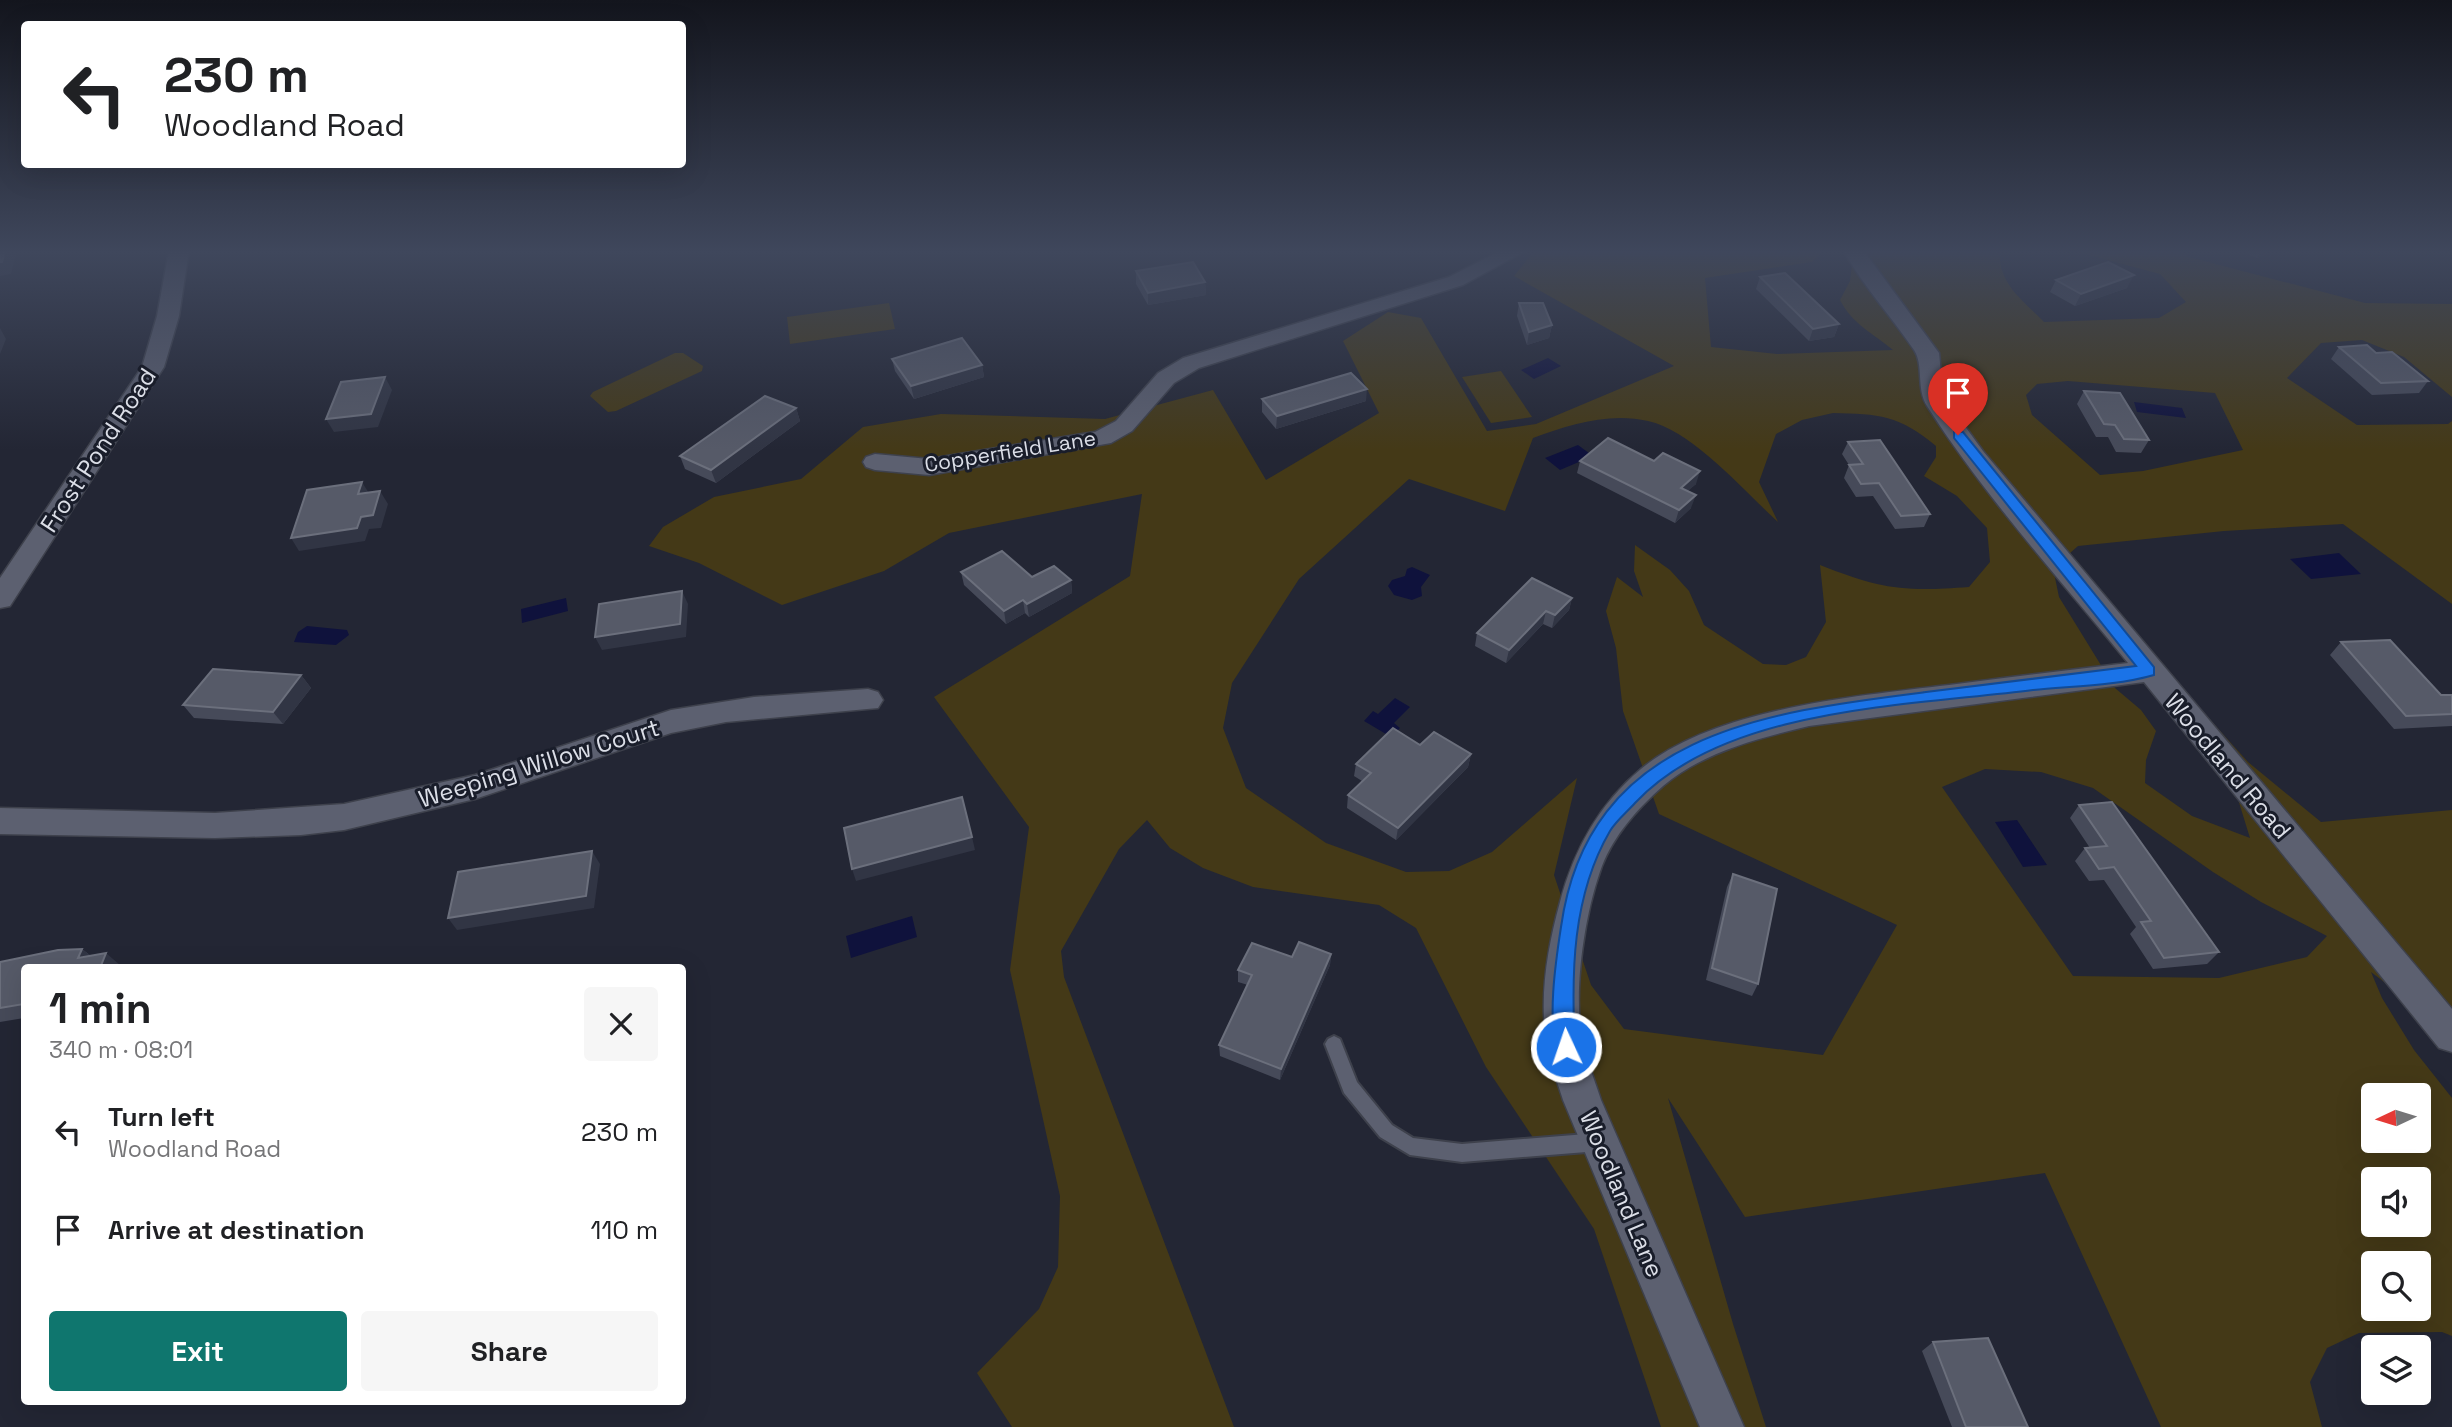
<!DOCTYPE html>
<html lang="en">
<head>
<meta charset="utf-8">
<style>
	body { margin:0; font-family:"Space Grotesk",sans-serif; background:#f6f6f6; color:#202124; height:100vh; display:flex; flex-direction:column; font-size:26px; white-space:nowrap }
	* { box-sizing:border-box; margin:0 }
	p { font-size:23px; color:#757577 }
	.icon { flex:none; width:38px; height:38px; fill:none; stroke:currentColor; stroke-width:2; stroke-linecap:round; stroke-linejoin:round }
	.map { position:relative; flex:1; overflow:hidden }
	.side { position:absolute; left:21px; top:964px; width:665px; height:441px; display:flex; flex-direction:column; background:#fff; border-radius:7px; box-shadow:0 7px 28px #0002 }
	.side>* { flex:none }
	.top-card { position:absolute; left:21px; top:21px; width:665px; height:147px; border-radius:7px; box-shadow:0 7px 28px #0002; background:#fff; color:#202124; overflow:hidden }
	.needle { width:46px; rotate:266deg }
	.controls { position:absolute; left:2361px; top:1083px; display:grid; gap:14px }
	.controls a { display:grid; place-items:center; width:70px; height:70px; border-radius:7px; background:#fff; box-shadow:0 7px 28px #0002; font-size:35px }
	.pin { position:absolute; display:grid; place-items:center; width:60px; height:60px; color:#fff; margin:-72px -30px; border-radius:50% 50% 50% 0; rotate:-45deg; box-shadow:0 0 7px #0007 }
	.pin .icon { rotate:45deg }
	.me { position:absolute; width:77px; margin:-38px; rotate:357deg; stroke-linejoin:round; filter:drop-shadow(0 0 5px #0008) }
	.turn { display:flex; align-items:center; gap:24px; height:147px; padding:0 28px; font-size:32px }
	.turn .icon { width:91px; height:91px; stroke-width:2.5 }
	.turn b { display:block; font-size:49px; line-height:60px }
	.round { display:grid; place-items:center; flex:none; width:74px; height:74px; border-radius:7px; background:#f6f6f6 }
	.headline { display:flex; align-items:center; justify-content:space-between; height:119px; padding:0 28px }
	h1 { font-size:42px; font-weight:800; line-height:52px }
	.button { display:flex; gap:14px; margin-top:auto; padding:14px 28px }
	.button a { flex:1; height:80px; border-radius:7px; background:#0f766e; color:#fff; font-size:28px; font-weight:800; line-height:80px; text-align:center }
	.button a+a { background:#f6f6f6; color:#202124 }
	ul { padding:0; list-style:none }
	li { display:flex; align-items:center; gap:21px; height:98px; padding:0 28px }
	li div { flex:1 }
	li b { display:block; font-size:26px }
	li em { font-style:normal }
	.map>svg:first-child { display:block }
	.green { fill:#443917; fill-rule:evenodd }
	.water { fill:#0f123c }
	.lines { fill:none; stroke-linecap:round; stroke-linejoin:round }
	.lane-casing { stroke:#3e414c; stroke-width:4 }
	.street-casing { stroke:#3e414c; stroke-width:3 }
	.lane { fill:#5c6070; fill-rule:evenodd }
	.street { fill:#5c6070; fill-rule:evenodd }
	.wall { fill:#464a59 }
	.shaded-wall { fill:#313544 }
	.building { fill:#565a68; stroke:#6b6f7c; stroke-width:2 }
	.route { fill:#1a73e8; stroke:#114b97; stroke-width:2 }
	.labels { text-anchor:middle; dominant-baseline:central; stroke-width:6; stroke-linejoin:round; paint-order:stroke }
	.far-street-label { font-size:21px; fill:#dbdee7; stroke:#191d2a }
	.street-label { font-size:24px; fill:#dbdee7; stroke:#191d2a }
</style>
</head>
<body>
<div class="map">
<svg width="2452" height="1427" viewBox="0 0 2452 1427">
	<rect width="100%" height="100%" fill="#232634"/>
	<g class="green">
		<path d="M1535,250H1824L1812,262L1705,278L1711,347L1777,354L1893,350C1873,333 1853,325 1840,300L1850,281L1852,264L1841,250H2000C1997,283 2023,300 2044,322L2159,318L2186,302L2160,274L2070,250H2179L2189,257L2365,303L2452,304V397L2404,357L2362,340L2321,343L2287,378L2357,425L2448,424L2452,421V604L2343,524L2224,531L2078,546L2053,568L2059,597L2115,688L2141,710L2156,731L2146,760L2145,783L2192,816L2250,838L2237,796L2187,694L2248,762L2321,822L2452,810V1034L2371,972L2382,998L2414,1050L2452,1098V1336L2442,1332L2359,1333L2327,1348L2310,1382L2322,1427H2161L2045,1173L1745,1217L1668,1098L1733,1324L1766,1427H1661L1594,1229L1486,1067L1416,928L1379,905L1253,887L1203,868L1170,848L1147,820L1119,849L1061,951L1064,977L1234,1427H1012L977,1373L1039,1309L1058,1267L1060,1196L1010,970L1029,827L934,697L1130,576L1142,494L949,533L884,571L782,605L699,563L649,546L663,527L714,497L801,479L863,427L941,414L1105,419L1213,390L1266,480L1379,413L1343,341L1388,312L1421,318L1487,431L1536,424L1674,366L1514,276ZM2068,381L2215,393L2243,450L2143,471L2100,475L2032,415L2026,395L2037,384ZM1833,413C1879,414 1899,415 1936,446V457L1924,476L1957,496L1987,528L1990,562L1969,587C1903,592 1881,589 1820,565L1826,622L1806,657L1786,665L1763,664L1704,625L1689,591L1670,570L1635,545L1634,571L1643,597L1617,577L1606,611L1616,648L1623,711L1659,814L1897,925L1823,1055L1624,1029L1591,985L1554,875L1577,778L1492,852L1449,871L1406,872L1326,843L1246,788L1223,728L1232,683L1299,579L1409,479L1505,511L1533,438C1568,425 1609,412 1648,421C1693,431 1744,491 1778,522L1759,482L1776,434L1802,420ZM1985,769L2041,772L2093,788L2213,872L2261,902L2327,936L2307,957L2219,978L2073,976L1942,787ZM2373,1096H2418V1141H2373ZM2373,1180H2418V1225H2373ZM2373,1264H2418V1309H2373Z"/>
		<polygon points="889,303 895,329 790,344 787,317"/>
		<polygon points="675,353 683,353 703,366 702,371 616,411 608,412 590,396 593,392"/>
		<polygon points="1501,371 1532,417 1491,423 1462,377"/>
	</g>
	<g class="water">
		<polygon points="1548,358 1561,366 1534,379 1521,370"/>
		<polygon points="2134,402 2182,408 2186,418 2137,412"/>
		<polygon points="1578,445 1593,456 1560,470 1545,458"/>
		<polygon points="2339,553 2361,574 2311,579 2290,559"/>
		<polygon points="1412,567 1430,575 1421,587 1422,596 1412,600 1394,595 1388,586 1392,580 1405,576 1407,569"/>
		<polygon points="566,598 568,611 522,623 521,609"/>
		<polygon points="307,626 347,630 349,635 336,645 294,642 298,632"/>
		<polygon points="1395,698 1410,707 1394,723 1400,728 1391,737 1364,721 1373,711 1378,714"/>
		<polygon points="2017,820 2047,865 2023,867 1995,822"/>
		<polygon points="912,916 917,937 851,958 846,936"/>
	</g>
	<g class="lines">
		<defs>
			<polygon id="lane" points="1334,1036 1340,1039 1357,1082 1392,1125 1413,1138 1462,1144 1599,1133 1605,1136 1608,1142 1605,1148 1599,1151 1462,1162 1410,1155 1380,1137 1344,1093 1325,1044 1328,1039"/>
			<g id="street">
				<polygon points="169,250 189,250 179,316 164,367 10,606 0,608 0,578 142,367 157,316"/>
				<polygon points="1502,250 1527,250 1463,285 1199,368 1174,383 1132,431 1111,443 929,475 875,470 866,467 863,462 866,457 875,454 929,459 1095,432 1116,421 1158,373 1183,358 1449,277"/>
				<path d="M1843,250H1863L1939,353L1942,384L1948,403L1983,451L2452,1009V1052L2439,1048L2144,682L1809,726C1759,738 1703,752 1663,786C1638,808 1614,835 1602,866C1585,912 1574,985 1581,1034C1585,1057 1594,1078 1601,1100L1744,1427H1700L1563,1100C1558,1083 1551,1067 1548,1049C1538,1001 1547,949 1560,902C1574,850 1598,805 1641,769C1714,708 1857,696 1949,685C2009,677 2069,670 2128,663C2060,579 1985,497 1927,406C1916,389 1924,365 1914,350C1891,316 1863,286 1843,250Z"/>
				<polygon points="868,689 878,692 883,700 878,708 726,722 671,733 475,799 344,830 301,835 215,838 0,834 0,808 215,813 344,804 475,775 671,710 754,697"/>
			</g>
		</defs>
		<use href="#lane" class="lane-casing"/>
		<use href="#street" class="street-casing"/>
		<use href="#lane" class="lane"/>
		<use href="#street" class="street"/>
	</g>
	<g class="wall">
		<polygon points="773,250 801,250 798,253"/>
		<polygon points="2240,250 2276,250 2257,258"/>
		<polygon points="1136,271 1205,282 1206,295 1148,305 1136,284"/>
		<polygon points="1760,277 1839,324 1834,337 1809,341 1756,289"/>
		<polygon points="2056,280 2127,288 2075,306 2050,292"/>
		<polygon points="1519,303 1552,325 1549,338 1527,345 1517,316"/>
		<polygon points="2339,347 2376,353 2428,381 2419,393 2372,395 2331,359"/>
		<polygon points="892,359 982,365 984,377 914,399 895,371"/>
		<polygon points="2084,391 2149,440 2141,453 2116,452 2108,437 2096,437 2077,404"/>
		<polygon points="1262,399 1366,401 1276,429 1262,412"/>
		<polygon points="796,408 800,421 716,483 685,469 680,456"/>
		<polygon points="1848,442 1930,514 1924,527 1895,529 1873,496 1856,497 1844,478 1849,465 1842,454"/>
		<polygon points="1580,461 1696,484 1687,491 1691,508 1675,523 1577,473"/>
		<polygon points="961,572 1071,580 1072,593 1029,617 1025,613 1006,624 964,585"/>
		<polygon points="1572,598 1569,610 1552,628 1543,624 1506,663 1475,646 1477,633"/>
		<polygon points="2341,642 2441,695 2452,695 2452,726 2394,729 2330,655"/>
		<polygon points="301,675 311,688 283,724 194,718 183,705"/>
		<polygon points="1420,745 1471,754 1468,767 1396,840 1347,808 1348,795 1362,781 1354,776 1356,764"/>
		<polygon points="2079,805 2219,952 2207,964 2153,969 2130,934 2136,927 2104,880 2089,881 2075,861 2085,848 2090,848 2070,818"/>
		<polygon points="1733,874 1758,984 1752,996 1706,980 1727,887"/>
		<polygon points="82,949 91,956 120,965 119,968 24,968 24,1018 0,1022 0,962"/>
		<polygon points="1331,954 1330,965 1280,1080 1220,1056 1219,1045 1248,985 1238,982 1238,970 1292,957"/>
		<polygon points="1933,1342 2028,1427 1952,1427 1922,1351"/>
	</g>
	<g class="shaded-wall">
		<polygon points="5,250 17,250 11,274 0,276 0,262"/>
		<polygon points="2262,250 2276,250 2257,258"/>
		<polygon points="2134,275 2127,288 2075,306 2081,294"/>
		<polygon points="1205,282 1206,295 1148,305 1148,293"/>
		<polygon points="1839,324 1834,337 1809,341 1813,329"/>
		<polygon points="1552,325 1549,338 1527,345 1529,332"/>
		<polygon points="0,328 6,339 0,354"/>
		<polygon points="982,365 984,377 914,399 911,386"/>
		<polygon points="385,377 392,390 378,427 334,432 326,419"/>
		<polygon points="1367,389 1366,401 1276,429 1277,416"/>
		<polygon points="796,408 800,421 716,483 711,470"/>
		<polygon points="1700,471 1696,484 1677,501 1681,488"/>
		<polygon points="362,482 370,495 358,494"/>
		<polygon points="380,491 388,504 381,528 369,529 365,541 299,551 291,538 361,517"/>
		<polygon points="1696,495 1691,508 1675,523 1679,510"/>
		<polygon points="1071,580 1072,593 1029,617 1027,604"/>
		<polygon points="682,591 688,604 686,637 602,650 595,637"/>
		<polygon points="1572,598 1569,610 1552,628 1555,615"/>
		<polygon points="1023,600 1025,613 1006,624 1004,611"/>
		<polygon points="1546,611 1543,624 1506,663 1509,650"/>
		<polygon points="301,675 311,688 283,724 273,712"/>
		<polygon points="1471,754 1468,767 1396,840 1398,828"/>
		<polygon points="972,837 975,850 856,881 852,869"/>
		<polygon points="592,851 600,864 594,908 457,930 448,918"/>
		<polygon points="82,949 96,960 78,958"/>
		<polygon points="106,953 120,965 119,968 100,968"/>
		<polygon points="1331,954 1330,965 1280,1080 1281,1069"/>
	</g>
	<g class="building">
		<polygon points="0,250 5,250 2,262 0,262"/>
		<polygon points="1193,262 1205,282 1148,293 1136,271"/>
		<polygon points="2108,262 2134,275 2081,294 2056,280"/>
		<polygon points="1785,273 1839,324 1813,329 1760,277"/>
		<polygon points="1519,303 1543,303 1552,325 1529,332"/>
		<polygon points="962,338 982,365 911,386 892,359"/>
		<polygon points="2367,345 2376,353 2392,352 2428,381 2381,383 2339,347"/>
		<polygon points="1351,373 1367,389 1277,416 1262,399"/>
		<polygon points="385,377 371,414 326,419 341,382"/>
		<polygon points="2084,391 2120,393 2149,440 2124,439 2115,425 2104,424"/>
		<polygon points="765,396 796,408 711,470 680,456"/>
		<polygon points="1608,438 1654,461 1663,453 1700,471 1681,488 1696,495 1679,510 1580,461"/>
		<polygon points="1880,440 1930,514 1901,516 1879,483 1861,484 1849,465 1863,464 1848,442"/>
		<polygon points="362,482 358,494 380,491 373,515 361,517 357,528 291,538 307,490"/>
		<polygon points="1002,551 1032,577 1054,566 1071,580 1027,604 1023,600 1004,611 961,572"/>
		<polygon points="1532,578 1572,598 1555,615 1546,611 1509,650 1477,633"/>
		<polygon points="682,591 680,624 595,637 599,604"/>
		<polygon points="2390,640 2441,695 2452,695 2452,714 2406,716 2341,642"/>
		<polygon points="213,669 301,675 273,712 183,705"/>
		<polygon points="1393,728 1420,745 1434,732 1471,754 1398,828 1348,795 1371,773 1356,764"/>
		<polygon points="962,797 972,837 852,869 844,828"/>
		<polygon points="2112,802 2219,952 2164,958 2141,922 2151,921 2114,867 2099,869 2085,848 2107,846 2079,805"/>
		<polygon points="592,851 586,896 448,918 458,872"/>
		<polygon points="1733,874 1777,889 1758,984 1712,968"/>
		<polygon points="1299,942 1331,954 1281,1069 1219,1045 1252,975 1238,970 1252,943 1292,957"/>
		<polygon points="82,949 78,958 106,953 100,968 24,968 24,1004 0,1008 0,962 58,950"/>
		<polygon points="1988,1338 2028,1427 1966,1427 1933,1342"/>
	</g>
	<linearGradient id="sky" x2="0" y2="1"><stop stop-color="#13151d"/><stop offset="0.56" stop-color="#3f475c"/><stop offset="1" stop-color="#3f475c" stop-opacity="0"/></linearGradient>
	<rect width="2452" height="450" fill="url(#sky)"/>
	<path class="route" d="M1954,432H1963L2154,667V675C2116,686 2072,686 2033,690C1908,706 1725,707 1635,803C1627,812 1616,821 1610,831C1572,896 1571,974 1575,1047L1572,1053L1566,1056L1559,1053C1546,1025 1556,959 1561,927C1588,733 1766,712 1926,692C1996,684 2066,675 2136,666L1954,438Z"/>
	<g class="labels">
		<g class="far-street-label">
			<text transform="translate(1010 451) rotate(-9)">Copperfield Lane</text>
		</g>
		<g class="street-label">
			<text transform="translate(98 450) rotate(-57)">Frost Pond Road</text>
			<text transform="translate(539 763) rotate(-17)">Weeping Willow Court</text>
			<text transform="translate(2228 766) rotate(50)">Woodland Road</text>
			<text transform="translate(1622 1194) rotate(67)">Woodland Lane</text>
		</g>
	</g>
</svg>
<div class="controls">
<a><svg class="needle" viewBox="-14 -14 28 28"><path d="M0-13l5 13h-10z" fill="#e53935"/><path d="M0 13l5-13h-10z" fill="#757577"/></svg></a>
<a><svg class="icon" aria-label="sound" viewBox="0 0 24 24"><path d="M4 9h4l5-4v14l-5-4H4zM17 9q2 3 0 6"/></svg></a>
<a><svg class="icon" aria-label="search" viewBox="0 0 24 24"><circle cx="10" cy="10" r="6"/><path d="M15 15l6 6"/></svg></a>
<a><svg class="icon" aria-label="layers" viewBox="0 0 24 24"><path d="M12 4l9 5-9 5-9-5zM3 14l9 5 9-5"/></svg></a>
</div>
<div class="pin" style="left:1958px;top:435px;background:#d93025"><svg class="icon" aria-label="arrive" viewBox="0 0 24 24"><path d="M6 21V4h12l-3 4 3 4H6"/></svg></div>
<svg class="me" style="left:1566px;top:1047px" viewBox="-20 -20 40 40"><circle r="17" fill="#1a73e8" stroke="#fff" stroke-width="3"/><path d="M0-11L8 9 0 5-8 9z" fill="#fff"/></svg>
<div class="top-card">
<div class="turn"><svg class="icon" aria-label="left" viewBox="0 0 24 24"><path d="M17 20v-9H6M10 6l-5 5 5 5"/></svg><div><b>230 m</b>Woodland Road</div></div>
</div>
<section class="side">
<div class="headline"><div><h1>1 min</h1><p>340 m · 08:01</p></div><a class="round"><svg class="icon" aria-label="close" viewBox="0 0 24 24"><path d="M6 6l12 12M18 6L6 18"/></svg></a></div>
<ul>
<li><svg class="icon" aria-label="left" viewBox="0 0 24 24"><path d="M17 20v-9H6M10 6l-5 5 5 5"/></svg><div><b>Turn left</b><p>Woodland Road</p></div><em>230 m</em></li>
<li><svg class="icon" aria-label="arrive" viewBox="0 0 24 24"><path d="M6 21V4h12l-3 4 3 4H6"/></svg><div><b>Arrive at destination</b></div><em>110 m</em></li>
</ul>
<div class="button"><a>Exit</a><a>Share</a></div>
</section>
</div>
</body>
</html>
